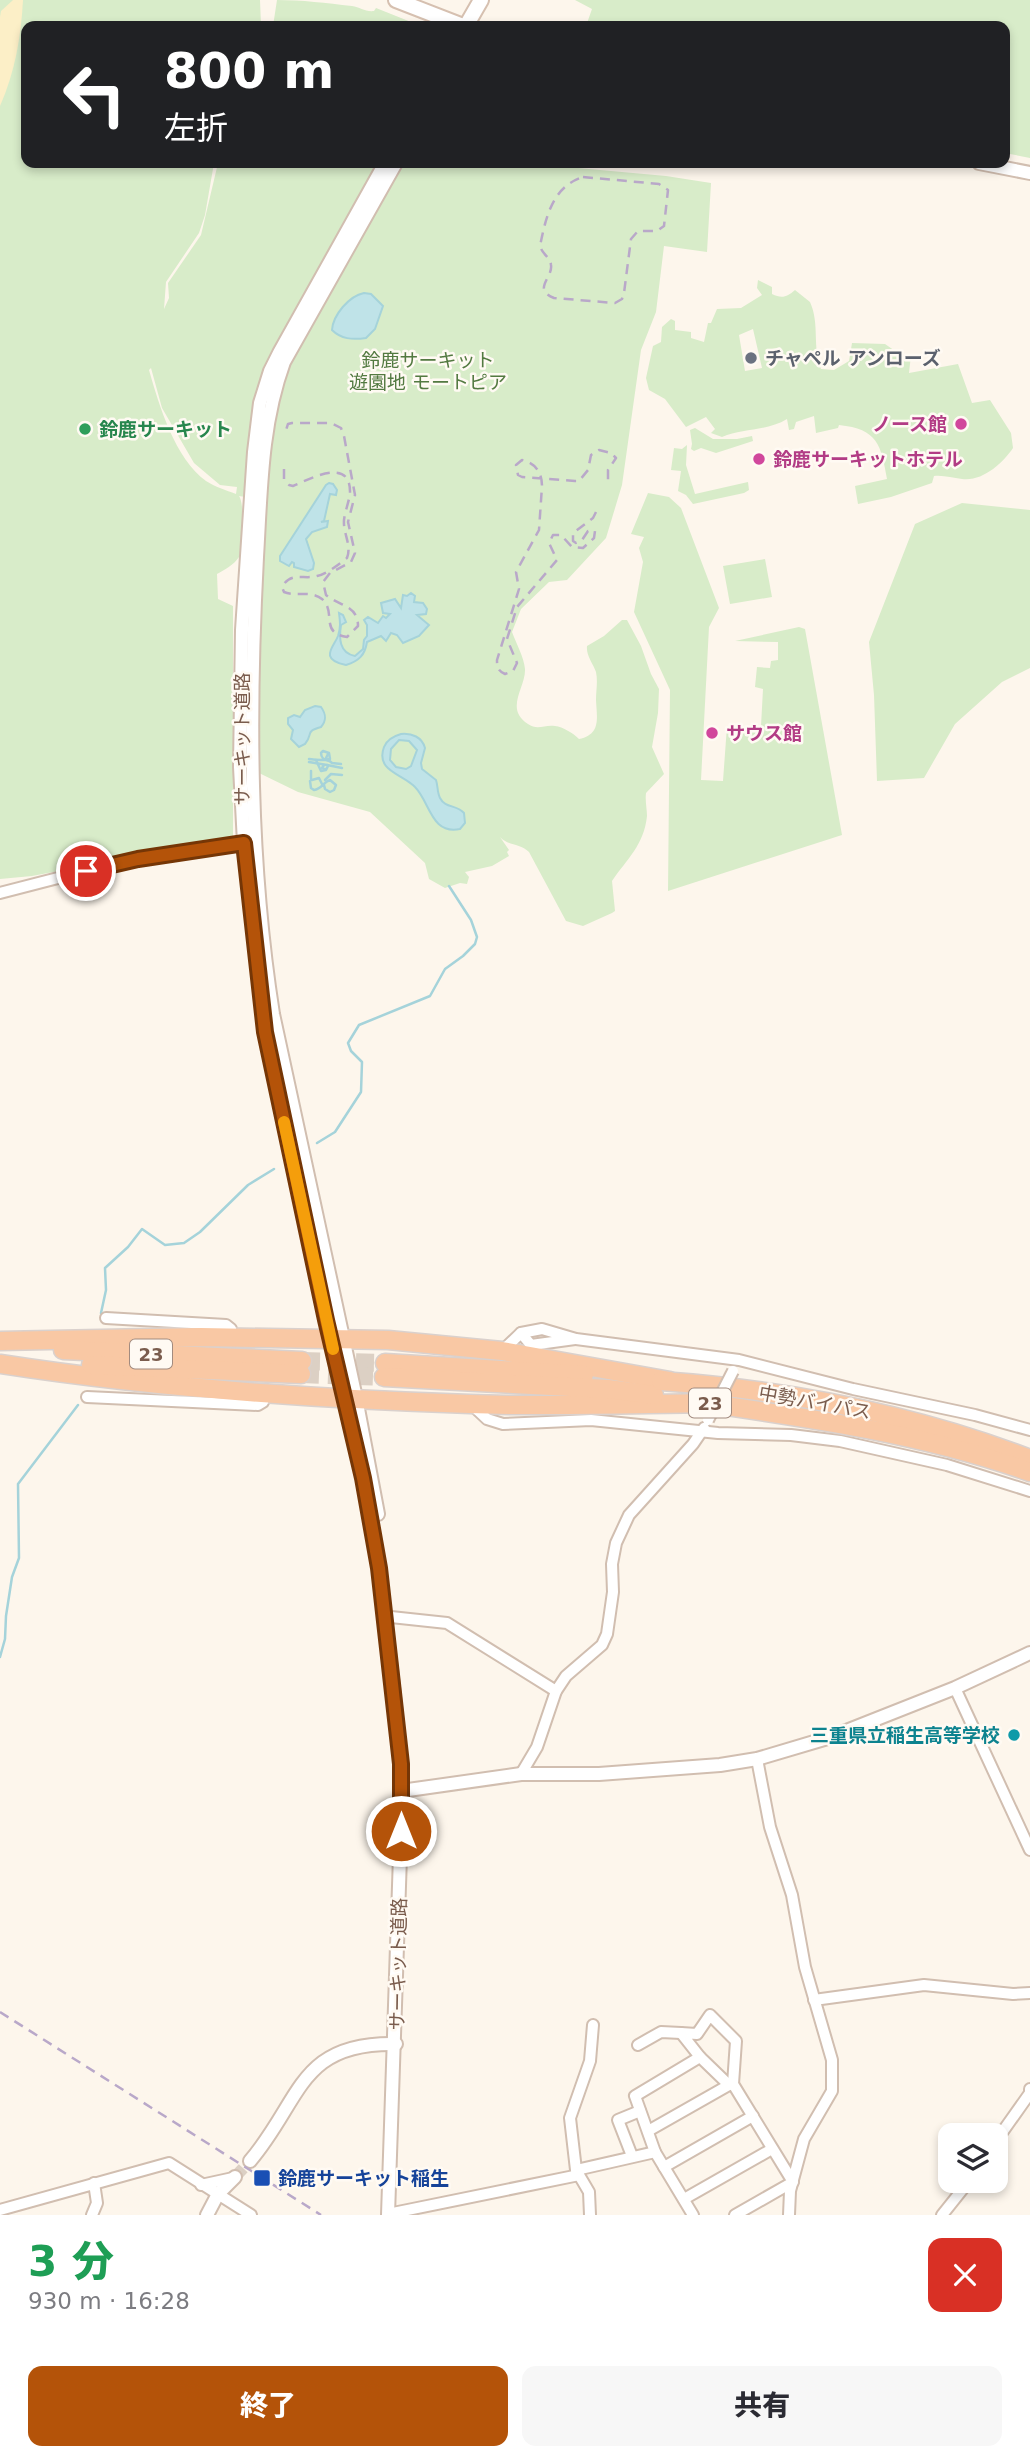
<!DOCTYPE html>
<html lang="ja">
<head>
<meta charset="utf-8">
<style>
	body { margin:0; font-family:"DejaVu Sans","Noto Sans JP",sans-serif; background:#f7f7f7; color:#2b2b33; height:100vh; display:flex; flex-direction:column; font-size:26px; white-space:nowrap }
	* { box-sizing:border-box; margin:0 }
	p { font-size:23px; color:#7c7c81 }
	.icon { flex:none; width:38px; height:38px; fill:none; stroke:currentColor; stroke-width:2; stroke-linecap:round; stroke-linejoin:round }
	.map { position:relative; height:2215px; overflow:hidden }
	.side { display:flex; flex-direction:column; background:#fff; flex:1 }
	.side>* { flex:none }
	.guide { position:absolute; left:21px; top:21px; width:989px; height:147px; border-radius:14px; box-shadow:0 4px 10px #0003; background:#202124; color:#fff; overflow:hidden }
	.controls { position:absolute; left:938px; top:2123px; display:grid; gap:14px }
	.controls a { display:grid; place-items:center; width:70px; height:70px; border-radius:14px; background:#fff; box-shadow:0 4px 10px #0003; font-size:35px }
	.pin { position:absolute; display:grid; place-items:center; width:60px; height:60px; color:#fff; margin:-30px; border:4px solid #fff; border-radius:50%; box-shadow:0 2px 7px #0007 }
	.me { position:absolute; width:77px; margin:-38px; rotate:0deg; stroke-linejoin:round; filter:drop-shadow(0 0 5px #0008) }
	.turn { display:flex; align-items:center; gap:24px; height:147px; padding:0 28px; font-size:32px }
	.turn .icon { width:91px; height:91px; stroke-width:2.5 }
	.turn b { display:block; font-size:49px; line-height:60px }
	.round { display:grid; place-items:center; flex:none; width:74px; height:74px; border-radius:14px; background:#f7f7f7 }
	.head { display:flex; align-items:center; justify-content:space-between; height:119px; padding:0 28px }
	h1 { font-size:42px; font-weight:800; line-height:52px; color:#1e9e55 }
	.button { display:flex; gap:14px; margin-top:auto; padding:14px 28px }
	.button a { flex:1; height:80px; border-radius:14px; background:#b45309; color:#fff; font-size:28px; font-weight:800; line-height:80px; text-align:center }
	.button a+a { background:#f7f7f7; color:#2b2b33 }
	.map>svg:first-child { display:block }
	.green { fill:#d8ecc9; fill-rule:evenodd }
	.sand { fill:#fcefc7 }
	.water { fill:#bfe3e8; stroke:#a5d3da; stroke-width:2; fill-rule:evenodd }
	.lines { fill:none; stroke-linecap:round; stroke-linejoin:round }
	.stream { stroke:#a5d3da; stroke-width:2.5 }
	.tertiary-tunnel { stroke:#dcd0c4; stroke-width:12; stroke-dasharray:12 6; stroke-linecap:butt }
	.trunk-tunnel { stroke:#dcd0c4; stroke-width:18; stroke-dasharray:18 9; stroke-linecap:butt }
	.minor-casing { stroke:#d1beb0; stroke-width:14 }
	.tertiary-casing { stroke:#d1beb0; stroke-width:16 }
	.secondary-casing { stroke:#d6c0b0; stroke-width:18 }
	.trunk-casing { stroke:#dad1cd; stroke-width:21 }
	.minor { stroke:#fff; stroke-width:10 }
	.tertiary { stroke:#fff; stroke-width:12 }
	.secondary { stroke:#fff; stroke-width:14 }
	.trunk { stroke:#f9c8a4; stroke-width:18 }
	.rail { stroke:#b9a8c9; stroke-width:2.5; stroke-dasharray:10 7; stroke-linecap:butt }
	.minor-bridge-casing { stroke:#d1beb0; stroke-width:14; stroke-linecap:butt }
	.minor-bridge { stroke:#fff; stroke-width:10 }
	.route-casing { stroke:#753606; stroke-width:18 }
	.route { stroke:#b45309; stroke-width:12 }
	.slow { stroke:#f59e0b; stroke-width:12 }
	.worship-dot { fill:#6b7280; stroke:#fffaf3; stroke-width:2.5 }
	.hotel-dot { fill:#d1479c; stroke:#fffaf3; stroke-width:2.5 }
	.leisure-dot { fill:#2e9e5b; stroke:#fffaf3; stroke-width:2.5 }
	.culture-dot { fill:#0f9aa8; stroke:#fffaf3; stroke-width:2.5 }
	.transit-dot { fill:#1a4fb4; stroke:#fffaf3; stroke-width:2.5 }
	.labels { text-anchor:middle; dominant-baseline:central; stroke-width:5; stroke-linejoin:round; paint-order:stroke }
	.shield { fill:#fffaf3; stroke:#a28b7f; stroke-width:2 }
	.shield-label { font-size:18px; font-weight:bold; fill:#7a5c4d }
	.worship-label { font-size:19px; font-weight:bold; fill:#5b616d; stroke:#fffaf3; text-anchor:start }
	.park-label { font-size:19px; fill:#537a41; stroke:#fffaf3 }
	.hotel-label { font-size:19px; font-weight:bold; fill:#b23c85; stroke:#fffaf3; text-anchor:start }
	.leisure-label { font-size:19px; font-weight:bold; fill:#27864d; stroke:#fffaf3; text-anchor:start }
	.street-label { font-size:19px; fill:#7a5c4d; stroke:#fffaf3 }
	.culture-label { font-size:19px; font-weight:bold; fill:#0d838f; stroke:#fffaf3; text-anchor:end }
	.transit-label { font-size:19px; font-weight:bold; fill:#164399; stroke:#fffaf3; text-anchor:start }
</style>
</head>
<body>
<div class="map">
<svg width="1030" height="2215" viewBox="0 0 1030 2215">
	<rect width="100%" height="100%" fill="#fdf6ec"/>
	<g class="green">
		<path d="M0,0H260L261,26H26V163H214L205,215L199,233L166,282L164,309L169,298L168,283L201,235L218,163H548L551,167L561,163H575L578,168L666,176L711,183L707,252L664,246L656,312L641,350L622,485L606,538L567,580L549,582L521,609L512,632C516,643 524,657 525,669C526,687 504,709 528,724C538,731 545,724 555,726C563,727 573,733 579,739C601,734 597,719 596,700C596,690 598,682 596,672C593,663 586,656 587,646L604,636L622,620H627L641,646L651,674L659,689L658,713L652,747L664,774L646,793C645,801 647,809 647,816C644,845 627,859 612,881L615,911L612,913L583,926L566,921L529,852C520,843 508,846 500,837L509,850L507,852L509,856L492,866L465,872L469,877L467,884L460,883L445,888L429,879L425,863L370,812L298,792L259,773L245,497L239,496C245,504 243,547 239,557C234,565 224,570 217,574L218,599L233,606V838L32,876L0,879ZM151,368L162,408L194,463L220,485L237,487L236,494C226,490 215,487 206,481C175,459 159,405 149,370Z"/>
		<path d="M277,0C302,0 326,3 352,6C360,7 365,12 374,11L376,8L411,22L409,26H273Z"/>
		<polygon points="575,0 1030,0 1030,158 1005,153 1004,26 586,26 592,9"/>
		<path d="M758,280L772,287V294C782,299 787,297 795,290L810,302C820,324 812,347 821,369L834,370L849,361L852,343L885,344L898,353L911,355L909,373L958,364L972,403L990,400L1011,433L1013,448C1003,463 982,482 962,479C952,478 944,475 934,476L932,483L891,497L858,504L855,486L887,479C881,445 878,429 839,425L838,428L816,433L814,416L796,422L794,429L789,430L787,419C768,431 743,428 722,437L711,433L715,429L706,417L686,427L665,399L649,390L646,378L653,346L661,342L662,327L671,319L675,321V330L691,332V338L704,342L708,323H711L717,309L741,308L762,295L757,288ZM753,329L762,368L745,371L739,335Z"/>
		<polygon points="695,428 713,439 737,439 752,436 753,441 716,453 701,448 694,451 691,449 692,444 690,430"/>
		<polygon points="687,445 686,465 695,494 748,482 749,490 744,493 693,504 686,495 678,491 681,471 671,470 674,448 682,449"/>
		<polygon points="648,493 669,497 681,508 719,608 709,627 701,780 723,781 727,726 761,726 763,689 755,687 757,667 770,668 771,661 778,660 778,642 735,641 799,627 805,629 842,835 668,891 670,690 634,612 643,562 639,548 644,537 631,534"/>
		<polygon points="962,503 1030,510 1030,668 1002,682 955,724 924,778 877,781 874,695 869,642 915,524"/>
		<polygon points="765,559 772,597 730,604 723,566"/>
	</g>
	<path class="sand" d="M13,0H23C21,37 15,72 0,106V17L1,11Z"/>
	<g class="water">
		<path d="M364,293L371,294L383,306L375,329L366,338C352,340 341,339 332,330C333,315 349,296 364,293Z"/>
		<polygon points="329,483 333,484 337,490 336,495 330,494 324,521 321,522 328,521 327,527 312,532 306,539 314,563 313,569 308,571 294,567 294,563 292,562 289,566 280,561 280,556 326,485"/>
		<path d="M411,593L415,596L414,602L423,603L427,609L426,614L417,615L429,625L419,636L403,643L397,635L391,633L386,641L381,636L367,642C365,655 359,661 346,665C318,659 334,647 338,636C341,627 340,621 339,613L343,615L346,622L341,625C339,638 339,653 355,656L363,649L364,640L367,636V625L364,620L368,617L378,623L383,616L386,618L390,614L383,613L381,603L395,599L401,608L403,595L407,596Z"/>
		<path d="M315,706L321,707C326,714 327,720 321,727C304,732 314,733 305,744L299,747L291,739L293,730L288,724V718L294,715L300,717L305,710Z"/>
		<path d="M401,734C412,733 422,737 425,748L421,763L422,769L436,780C438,786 437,792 440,798C445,808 457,805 464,813L465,823L460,829C431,835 430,802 415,787C403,774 375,771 384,747C387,739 394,736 401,734ZM399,740L409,741L417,750L411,766L406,769L396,767L390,760L391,749Z"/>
	</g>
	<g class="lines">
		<g class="stream">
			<polyline points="328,754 326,758 332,763 341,764"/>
			<path d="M309,759C316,760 323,761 330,759L329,753L323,751L321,753C321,757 324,761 329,761"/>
			<polyline points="316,760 321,771 326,770 328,766"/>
			<polyline points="309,762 327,765"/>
			<polyline points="324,765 322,768 325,769"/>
			<polyline points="327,765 342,768"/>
			<polyline points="311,779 311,771"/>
			<polyline points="312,780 319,778 322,784"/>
			<polyline points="325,780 331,774 342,775"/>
			<path d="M310,781L311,788L314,790C322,789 323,782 330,780L336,785L334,790L330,792L325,789L324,785"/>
			<polyline points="317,1143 335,1132 361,1092 362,1062 351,1051 348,1043 359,1025 430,996 445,969 463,956 475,944 477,937 471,920 449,886"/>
			<polyline points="101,1313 106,1290 105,1268 128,1247 142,1229 165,1245 184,1243 200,1232 248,1185 274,1169"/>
			<polyline points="0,1657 5,1639 6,1616 12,1577 19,1558 18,1484 78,1405"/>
		</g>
		<polyline class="tertiary-tunnel" points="235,2177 250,2161"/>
		<g class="trunk-tunnel">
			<polyline points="302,1361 385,1363"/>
			<polyline points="301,1374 384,1377"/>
		</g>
		<defs>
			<g id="minor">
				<polyline points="0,893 120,862 249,842"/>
				<polyline points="106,1318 226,1325 231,1329 233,1337"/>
				<polyline points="521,1333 531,1345 575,1339"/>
				<polyline points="502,1351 521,1333 542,1329 576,1339 739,1360 853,1389 975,1415 1030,1430"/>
				<polyline points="87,1397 258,1405 263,1402 266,1394"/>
				<polyline points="471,1404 487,1419 503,1424 591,1420 718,1433 791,1435 840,1441 947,1465 1030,1491"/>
				<polyline points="391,1617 447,1623 556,1691"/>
				<polyline points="955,1688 1030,1850"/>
				<polyline points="757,1759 770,1827 792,1895 805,1967 832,2060 832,2091 804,2139 790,2191 789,2215"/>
				<polyline points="521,1774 537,1747 556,1691 566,1676 602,1645 607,1634 613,1592 612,1564 616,1543 629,1515 693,1444 704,1428"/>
				<polyline points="814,2000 924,1985 1013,1994 1030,1993"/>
				<polyline points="638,2045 661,2032 681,2033"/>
				<polyline points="700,2057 729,2085 733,2084"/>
				<polyline points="648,2131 729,2085"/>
				<polyline points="996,2141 1030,2093 1030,2089"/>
				<polyline points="632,2156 618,2120 640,2111"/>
				<polyline points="664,2167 753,2116"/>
				<polyline points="576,2170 570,2118 590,2061 593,2025"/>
				<polyline points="578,2173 576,2170 655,2152"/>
				<polyline points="579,2175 589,2192 590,2215"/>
				<polyline points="201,2185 233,2178"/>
				<polyline points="684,2199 772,2149"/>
				<polyline points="0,2210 169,2163 251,2215"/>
				<polyline points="388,2214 579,2175"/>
				<polyline points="92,2215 97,2203 94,2183"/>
				<polyline points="693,2215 655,2152 635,2096 700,2057 681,2033 697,2034 710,2015 736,2041 733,2084 793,2182 735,2215"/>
				<polyline points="942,2215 970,2180"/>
			</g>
			<g id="tertiary">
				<polyline points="385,163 279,353 270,371 260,403 254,452 242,630 240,767 244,843 265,1032 326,1320 363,1478 379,1568 393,1687 401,1764 400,1856 388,2215"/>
				<polyline points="979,163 1030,173"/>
				<path d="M378,1514L356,1398L273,1014C249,862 249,710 257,557C261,491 261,425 284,362L396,163"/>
				<polyline points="401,1791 521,1774 599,1774 720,1765 757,1759 831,1737 955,1688 1030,1653"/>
				<path d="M250,2161C302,2100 298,2042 396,2044"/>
				<polyline points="207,2215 218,2194 235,2177"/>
			</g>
			<g id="secondary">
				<polyline points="396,0 463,26"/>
				<polyline points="466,26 481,0"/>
			</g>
			<g id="trunk">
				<polyline points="0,1341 201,1337 388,1340 502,1351 670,1381"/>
				<polyline points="63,1350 302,1361"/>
				<polyline points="385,1363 584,1375"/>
				<path d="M0,1364C155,1388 313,1399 470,1404C549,1407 629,1404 709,1403"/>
				<polyline points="91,1365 301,1374"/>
				<polyline points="384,1377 608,1389 654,1395"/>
				<path d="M661,1381C786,1390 913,1414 1030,1459"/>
				<path d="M699,1402C810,1418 923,1434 1030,1472"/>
			</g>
		</defs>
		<use href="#minor" class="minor-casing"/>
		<use href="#tertiary" class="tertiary-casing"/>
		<use href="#secondary" class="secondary-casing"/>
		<use href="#trunk" class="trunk-casing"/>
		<use href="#minor" class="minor"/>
		<use href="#tertiary" class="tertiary"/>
		<use href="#secondary" class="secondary"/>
		<use href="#trunk" class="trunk"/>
		<g class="rail">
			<path d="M583,177L659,184L668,190L664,226L657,231H638L631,239L624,293L622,299L615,303L554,298C532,289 553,278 551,265C550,257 542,254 540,246C546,217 552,187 583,177Z"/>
			<path d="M284,469V479L289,485L293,486C310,479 351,456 350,493C349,502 345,511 344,520C343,534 352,545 347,558C339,564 327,574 317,576C303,580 291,571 282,587L284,592C296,597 311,590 322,599C337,612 319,633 347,637L358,626C358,605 339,606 326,595L323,582L330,573L351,562L355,553L348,522L355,495L344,436L341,428L331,423H292L288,424L285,433"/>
			<path d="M596,512L593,518L573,533V541L576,543L582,540L588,531H595L594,538L583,548L572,547L561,535H553L549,543L557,560L517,607L507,639L517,663L513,671L505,674C498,671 497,667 497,660L519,589L516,572L539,530L542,486C542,472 535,463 522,460L516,465L518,475L522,477L575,481H579L588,470L591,455L599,450L611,453L616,458L608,470V485"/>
			<polyline points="0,2012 321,2215"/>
		</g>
		<defs>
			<polyline id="minor-bridge" points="708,1420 733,1371"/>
		</defs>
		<use href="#minor-bridge" class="minor-bridge-casing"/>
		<use href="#minor-bridge" class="minor-bridge"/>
	</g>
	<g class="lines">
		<defs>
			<polyline id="route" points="86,871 138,859 244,843 265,1032 326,1320 363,1478 379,1568 401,1764 401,1831"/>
		</defs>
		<use href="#route" class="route-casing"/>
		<use href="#route" class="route"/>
		<polyline class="slow" points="284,1122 333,1349"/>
	</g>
	<circle class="worship-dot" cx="751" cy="358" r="7"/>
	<g class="hotel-dot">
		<circle cx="961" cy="424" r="7"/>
		<circle cx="759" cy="459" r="7"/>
		<circle cx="712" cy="733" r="7"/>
	</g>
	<circle class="leisure-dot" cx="85" cy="429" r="7"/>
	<circle class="culture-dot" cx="1014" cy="1735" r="7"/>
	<rect class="transit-dot" x="253" y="2169" width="18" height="18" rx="3.5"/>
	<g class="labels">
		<g class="shield">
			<rect x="130" y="1339.5" width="42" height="29" rx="5"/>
			<rect x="689" y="1388.5" width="42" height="29" rx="5"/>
		</g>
		<g class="shield-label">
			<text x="151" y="1354">23</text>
			<text x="710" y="1403">23</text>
		</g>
		<g class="worship-label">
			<text x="765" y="358">チャペル アンローズ</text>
		</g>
		<g class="park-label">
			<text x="428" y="360">鈴鹿サーキット<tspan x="428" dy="22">遊園地 モートピア</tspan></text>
		</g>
		<g class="hotel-label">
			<text x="947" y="424" text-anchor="end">ノース館</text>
			<text x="773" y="459">鈴鹿サーキットホテル</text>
			<text x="726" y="733">サウス館</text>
		</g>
		<g class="leisure-label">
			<text x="99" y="429">鈴鹿サーキット</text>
		</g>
		<g class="street-label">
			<text transform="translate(242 739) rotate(-90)">サーキット道路</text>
			<text transform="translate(815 1402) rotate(10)">中勢バイパス</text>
			<text transform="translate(398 1964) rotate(-89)">サーキット道路</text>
		</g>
		<g class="culture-label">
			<text x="1000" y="1735">三重県立稲生高等学校</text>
		</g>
		<g class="transit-label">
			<text x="278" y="2178">鈴鹿サーキット稲生</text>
		</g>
	</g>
</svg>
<div class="controls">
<a><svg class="icon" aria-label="layers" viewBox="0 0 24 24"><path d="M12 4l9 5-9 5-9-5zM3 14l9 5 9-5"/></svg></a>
</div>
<div class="pin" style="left:86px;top:871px;background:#d93025"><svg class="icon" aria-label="arrive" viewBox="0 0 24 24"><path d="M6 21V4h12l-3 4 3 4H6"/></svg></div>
<svg class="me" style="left:401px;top:1831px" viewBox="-20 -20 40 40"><circle r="17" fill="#b45309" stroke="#fff" stroke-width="3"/><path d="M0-11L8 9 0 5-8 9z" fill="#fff"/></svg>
<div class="guide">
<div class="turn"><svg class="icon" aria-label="left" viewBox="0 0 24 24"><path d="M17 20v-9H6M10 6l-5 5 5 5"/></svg><div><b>800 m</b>左折</div></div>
</div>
</div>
<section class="side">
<div class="head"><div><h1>3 分</h1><p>930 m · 16:28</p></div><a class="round" style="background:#d93025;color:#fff"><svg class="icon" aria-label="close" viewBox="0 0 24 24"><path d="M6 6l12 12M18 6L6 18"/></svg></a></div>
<div class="button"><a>終了</a><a>共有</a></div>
</section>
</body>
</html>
